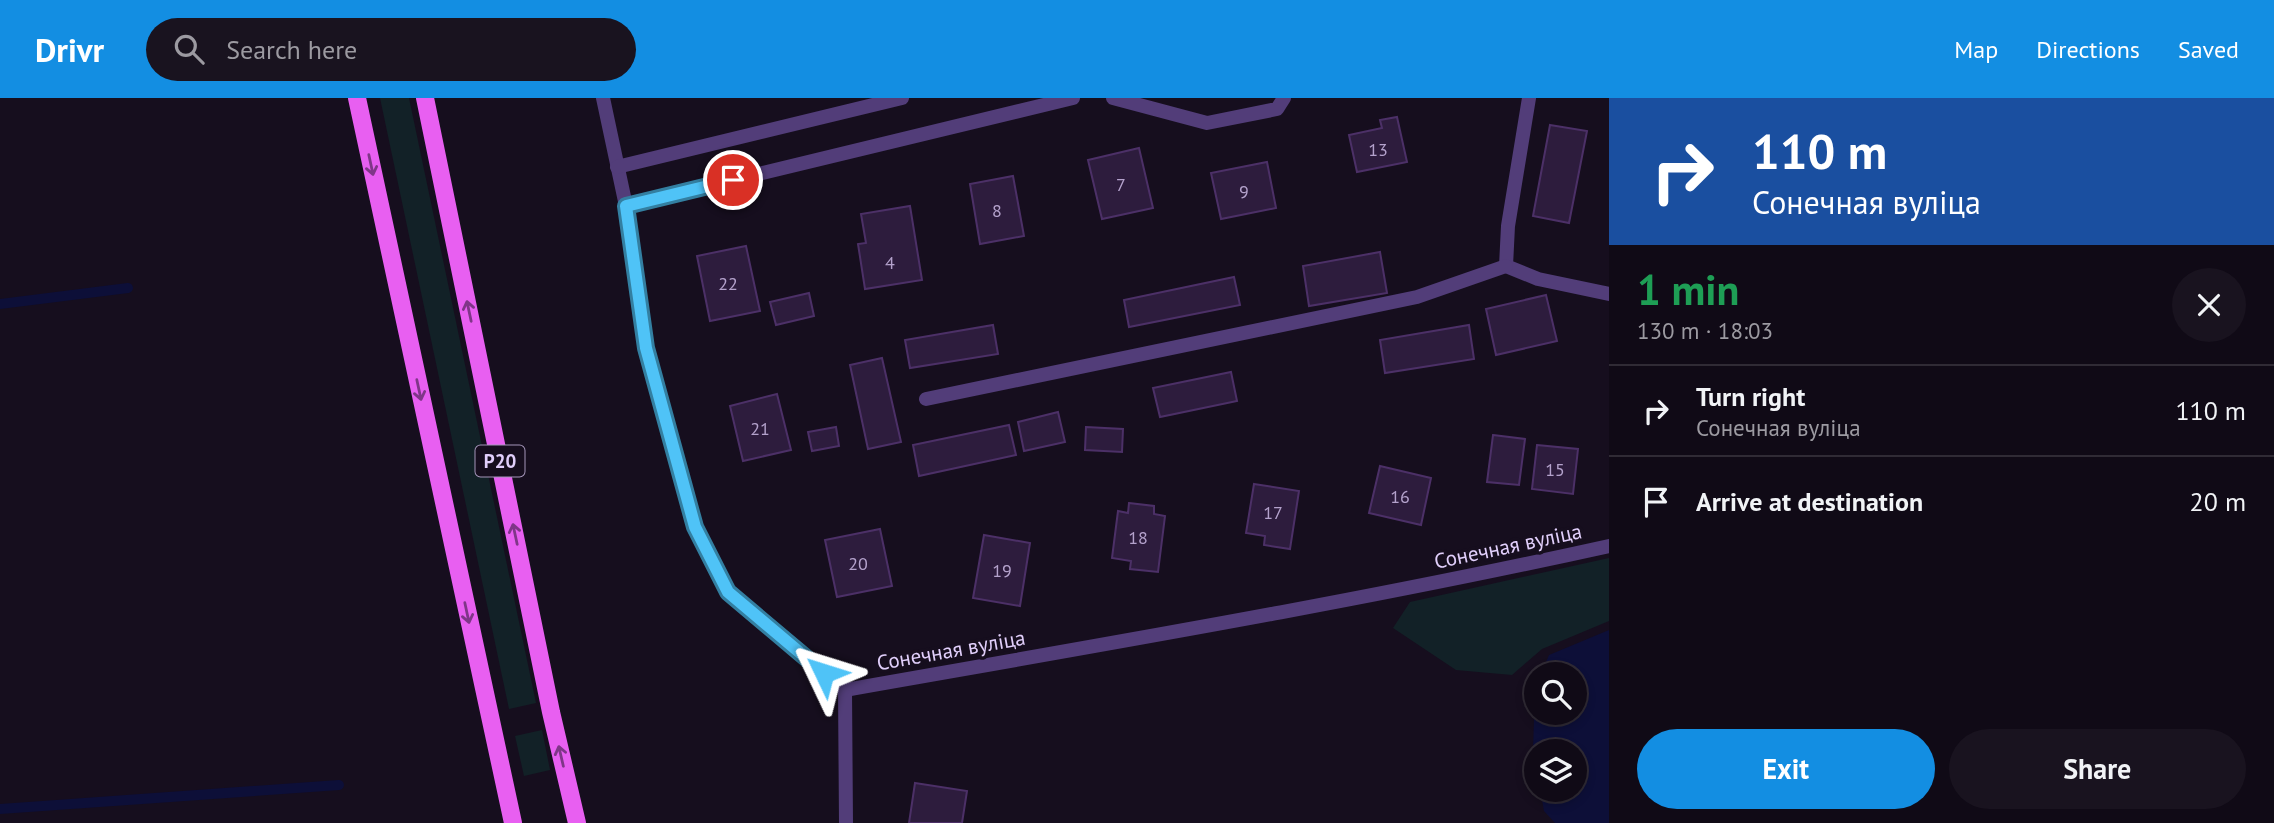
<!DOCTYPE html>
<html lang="en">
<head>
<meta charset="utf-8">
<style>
	body { margin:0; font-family:"PT Sans",sans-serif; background:#19131f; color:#f1f3f6; height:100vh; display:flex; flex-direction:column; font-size:26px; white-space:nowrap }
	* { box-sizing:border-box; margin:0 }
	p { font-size:23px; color:#9c9aa1 }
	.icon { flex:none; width:38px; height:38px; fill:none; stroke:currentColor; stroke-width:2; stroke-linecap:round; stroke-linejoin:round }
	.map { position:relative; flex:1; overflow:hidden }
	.side { display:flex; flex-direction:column; background:#100a16; width:665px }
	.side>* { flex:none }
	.banner { background:#1a4fa0; color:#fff; overflow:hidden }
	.fabs { position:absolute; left:1524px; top:564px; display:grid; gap:14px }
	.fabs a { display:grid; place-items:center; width:63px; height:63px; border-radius:50%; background:#100a16; box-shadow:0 4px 10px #0003,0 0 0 2px #302b35; font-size:35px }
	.pin { position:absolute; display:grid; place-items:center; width:60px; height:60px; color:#fff; margin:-30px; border:4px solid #fff; border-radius:50%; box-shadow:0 2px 7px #0007 }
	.me { position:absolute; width:77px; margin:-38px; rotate:311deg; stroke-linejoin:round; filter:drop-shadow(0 0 5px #0008) }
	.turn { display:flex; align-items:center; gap:24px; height:147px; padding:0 28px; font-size:32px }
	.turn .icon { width:91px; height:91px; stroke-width:2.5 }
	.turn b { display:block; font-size:49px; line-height:60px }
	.round { display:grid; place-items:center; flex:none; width:74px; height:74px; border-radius:37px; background:#19131f }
	.overview { display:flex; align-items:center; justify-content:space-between; height:119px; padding:0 28px }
	h1 { font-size:42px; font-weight:700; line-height:52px; color:#1e9e55 }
	.button { display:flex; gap:14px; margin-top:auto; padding:14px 28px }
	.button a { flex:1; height:80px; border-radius:42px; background:#138ee2; color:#fff; font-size:28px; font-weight:700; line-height:80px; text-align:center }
	.button a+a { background:#19131f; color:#f1f3f6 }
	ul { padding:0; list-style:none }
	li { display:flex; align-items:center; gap:21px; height:91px; padding:0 28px; border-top:2px solid #302b35 }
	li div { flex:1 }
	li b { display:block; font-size:26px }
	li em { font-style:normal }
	header { display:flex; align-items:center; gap:42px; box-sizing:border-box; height:98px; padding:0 35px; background:#138ee2; color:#fff }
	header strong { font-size:33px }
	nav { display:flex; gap:38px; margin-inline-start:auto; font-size:24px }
	.search { width:490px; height:63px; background:#19131f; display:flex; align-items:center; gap:18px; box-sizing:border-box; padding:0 24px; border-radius:38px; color:#9c9aa1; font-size:26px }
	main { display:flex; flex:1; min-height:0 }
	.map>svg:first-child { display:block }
	.green { fill:#122127 }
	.water { fill:#0d0f38 }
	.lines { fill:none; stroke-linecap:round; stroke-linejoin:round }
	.stream { stroke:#0d0f38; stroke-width:10 }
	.building { fill:#2d1c3d; stroke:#4c3067; stroke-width:2 }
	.service { stroke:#523d79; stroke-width:14 }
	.minor { stroke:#523d79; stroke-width:14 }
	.primary { stroke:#e85ff1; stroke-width:18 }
	.oneway { stroke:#7f3688 }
	.route-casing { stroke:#337fa1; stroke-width:18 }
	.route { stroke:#4fc3f7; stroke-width:12 }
	.labels { text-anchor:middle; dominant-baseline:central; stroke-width:7; stroke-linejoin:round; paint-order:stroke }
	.number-label { font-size:18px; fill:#b4a2cc }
	.shield { fill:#160e1e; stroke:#a495b9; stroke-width:2 }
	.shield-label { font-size:19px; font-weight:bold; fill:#e1cffb }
	.street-label { font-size:21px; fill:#e1cffb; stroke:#160e1e }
</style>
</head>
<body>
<header>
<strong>Drivr</strong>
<div class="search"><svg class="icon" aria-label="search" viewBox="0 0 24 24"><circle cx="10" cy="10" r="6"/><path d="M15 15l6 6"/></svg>Search here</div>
<nav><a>Map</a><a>Directions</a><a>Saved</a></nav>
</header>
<main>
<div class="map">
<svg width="1609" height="725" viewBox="0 0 1609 725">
	<rect width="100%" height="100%" fill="#160e1e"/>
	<g class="green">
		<polygon points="380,0 409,0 536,605 509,611"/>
		<polygon points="1609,460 1609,523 1542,551 1512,577 1456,572 1393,530 1410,504"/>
		<polygon points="542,632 550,672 524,678 515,638"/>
	</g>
	<polygon class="water" points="1609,532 1609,725 1555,725 1544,713 1540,691 1575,691 1575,653 1536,653 1536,674 1533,653 1535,589 1536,585 1536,614 1575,614 1575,576 1541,576 1549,557"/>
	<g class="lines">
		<g class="stream">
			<polyline points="0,206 128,190"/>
			<polyline points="0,711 339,687"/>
		</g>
	</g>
	<g class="building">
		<polygon points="1397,19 1407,64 1357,74 1349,37 1382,30 1380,22"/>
		<polygon points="1550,27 1587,33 1569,125 1533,118"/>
		<polygon points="1139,50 1153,110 1102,121 1088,62"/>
		<polygon points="1267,64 1276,110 1221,121 1211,75"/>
		<polygon points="1013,78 1024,138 980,146 970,86"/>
		<polygon points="910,108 922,182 865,191 858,146 866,145 861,116"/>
		<polygon points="746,148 760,213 710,223 697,158"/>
		<polygon points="1380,154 1387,195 1309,208 1303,168"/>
		<polygon points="1234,179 1240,207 1129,229 1124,202"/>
		<polygon points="809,195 814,218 776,227 770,204"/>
		<polygon points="1546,197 1557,243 1496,257 1486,211"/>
		<polygon points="993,227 998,256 910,270 905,242"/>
		<polygon points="1469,227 1474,261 1385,275 1380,242"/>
		<polygon points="882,260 901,344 868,351 850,267"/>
		<polygon points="1231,274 1237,303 1160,319 1153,290"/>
		<polygon points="777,296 791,352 743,363 730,308"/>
		<polygon points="1058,314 1065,344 1024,353 1018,324"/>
		<polygon points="1009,327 1016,357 919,378 913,347"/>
		<polygon points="836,329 839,348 812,353 808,334"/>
		<polygon points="1086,329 1123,331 1122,354 1085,352"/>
		<polygon points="1493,337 1525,341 1519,387 1487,384"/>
		<polygon points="1537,347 1578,351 1573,396 1532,391"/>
		<polygon points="1380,368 1431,380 1421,427 1369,415"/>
		<polygon points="1254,386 1299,393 1290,451 1264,447 1265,438 1246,435"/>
		<polygon points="1129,405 1154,408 1154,416 1165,418 1158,474 1130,471 1131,463 1112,460 1118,413 1128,415"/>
		<polygon points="880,431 892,488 837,499 825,442"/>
		<polygon points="984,437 1030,445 1020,508 973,500"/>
		<polygon points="915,685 967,693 962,725 909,725"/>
	</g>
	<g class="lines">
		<g class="service">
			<polyline points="1529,0 1508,128 1506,168 1538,181 1609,196"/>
			<polyline points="926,301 1417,199 1506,168"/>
		</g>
		<g class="minor">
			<path d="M603,0L626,108L646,250L695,429L728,494L845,592C1100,547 1356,504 1609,448"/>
			<polyline points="1113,0 1207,25 1277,11 1284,0"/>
			<polyline points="617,69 902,0"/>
			<polyline points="626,108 1073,0"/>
			<polyline points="845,592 846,725"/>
		</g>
		<g class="primary">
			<polyline points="357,0 513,725"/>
			<polyline points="425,0 551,614 577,725"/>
		</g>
	</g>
	<defs><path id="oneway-shaft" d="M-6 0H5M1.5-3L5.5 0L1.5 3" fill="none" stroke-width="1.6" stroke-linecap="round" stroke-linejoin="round" transform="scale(1.75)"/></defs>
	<g class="oneway">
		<use href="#oneway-shaft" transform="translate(371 67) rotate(78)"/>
		<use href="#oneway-shaft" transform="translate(469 213) rotate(-102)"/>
		<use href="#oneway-shaft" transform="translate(419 292) rotate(78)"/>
		<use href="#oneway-shaft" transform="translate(515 436) rotate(-102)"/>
		<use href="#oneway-shaft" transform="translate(467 515) rotate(78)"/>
		<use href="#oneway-shaft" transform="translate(561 658) rotate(-103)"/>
	</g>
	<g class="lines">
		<defs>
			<polyline id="route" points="733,82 626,108 646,250 695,429 728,494 824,575"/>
		</defs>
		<use href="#route" class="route-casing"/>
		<use href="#route" class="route"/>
	</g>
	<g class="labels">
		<g class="number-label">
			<text x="1378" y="51">13</text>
			<text x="1121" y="86">7</text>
			<text x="1244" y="93">9</text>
			<text x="997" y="112">8</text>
			<text x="890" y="164">4</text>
			<text x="728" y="185">22</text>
			<text x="760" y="330">21</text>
			<text x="1555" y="371">15</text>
			<text x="1400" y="398">16</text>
			<text x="1273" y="414">17</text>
			<text x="1138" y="439">18</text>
			<text x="858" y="465">20</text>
			<text x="1002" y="472">19</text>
		</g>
		<rect class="shield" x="475.5" y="347.5" width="49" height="31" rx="5"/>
		<g class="shield-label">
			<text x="500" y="363">Р20</text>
		</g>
		<g class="street-label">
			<text transform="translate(1508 448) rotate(-12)">Сонечная вуліца</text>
			<text transform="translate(951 552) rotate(-10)">Сонечная вуліца</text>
		</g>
	</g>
</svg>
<div class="fabs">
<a><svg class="icon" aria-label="search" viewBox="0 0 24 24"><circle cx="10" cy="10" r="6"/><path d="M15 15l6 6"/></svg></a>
<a><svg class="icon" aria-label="layers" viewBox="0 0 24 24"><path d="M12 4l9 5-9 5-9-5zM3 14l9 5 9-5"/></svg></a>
</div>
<div class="pin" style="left:733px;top:82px;background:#d93025"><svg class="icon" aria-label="arrive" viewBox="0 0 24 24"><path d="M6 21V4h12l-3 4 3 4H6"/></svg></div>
<svg class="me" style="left:824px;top:575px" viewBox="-20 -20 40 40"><path d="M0-17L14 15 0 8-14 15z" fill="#4fc3f7" stroke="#fff" stroke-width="4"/></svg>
</div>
<section class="side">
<div class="banner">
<div class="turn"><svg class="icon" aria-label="right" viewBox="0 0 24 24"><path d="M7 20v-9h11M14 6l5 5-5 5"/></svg><div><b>110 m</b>Сонечная вуліца</div></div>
</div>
<div class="overview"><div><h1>1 min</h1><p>130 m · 18:03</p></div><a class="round"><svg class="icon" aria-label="close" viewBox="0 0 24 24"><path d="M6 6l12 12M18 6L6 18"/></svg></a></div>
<ul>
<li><svg class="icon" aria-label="right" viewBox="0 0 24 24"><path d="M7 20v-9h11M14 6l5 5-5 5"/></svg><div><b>Turn right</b><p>Сонечная вуліца</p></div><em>110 m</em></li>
<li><svg class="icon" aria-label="arrive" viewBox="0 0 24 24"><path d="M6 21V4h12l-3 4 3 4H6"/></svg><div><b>Arrive at destination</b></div><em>20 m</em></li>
</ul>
<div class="button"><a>Exit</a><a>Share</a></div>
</section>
</main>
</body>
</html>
